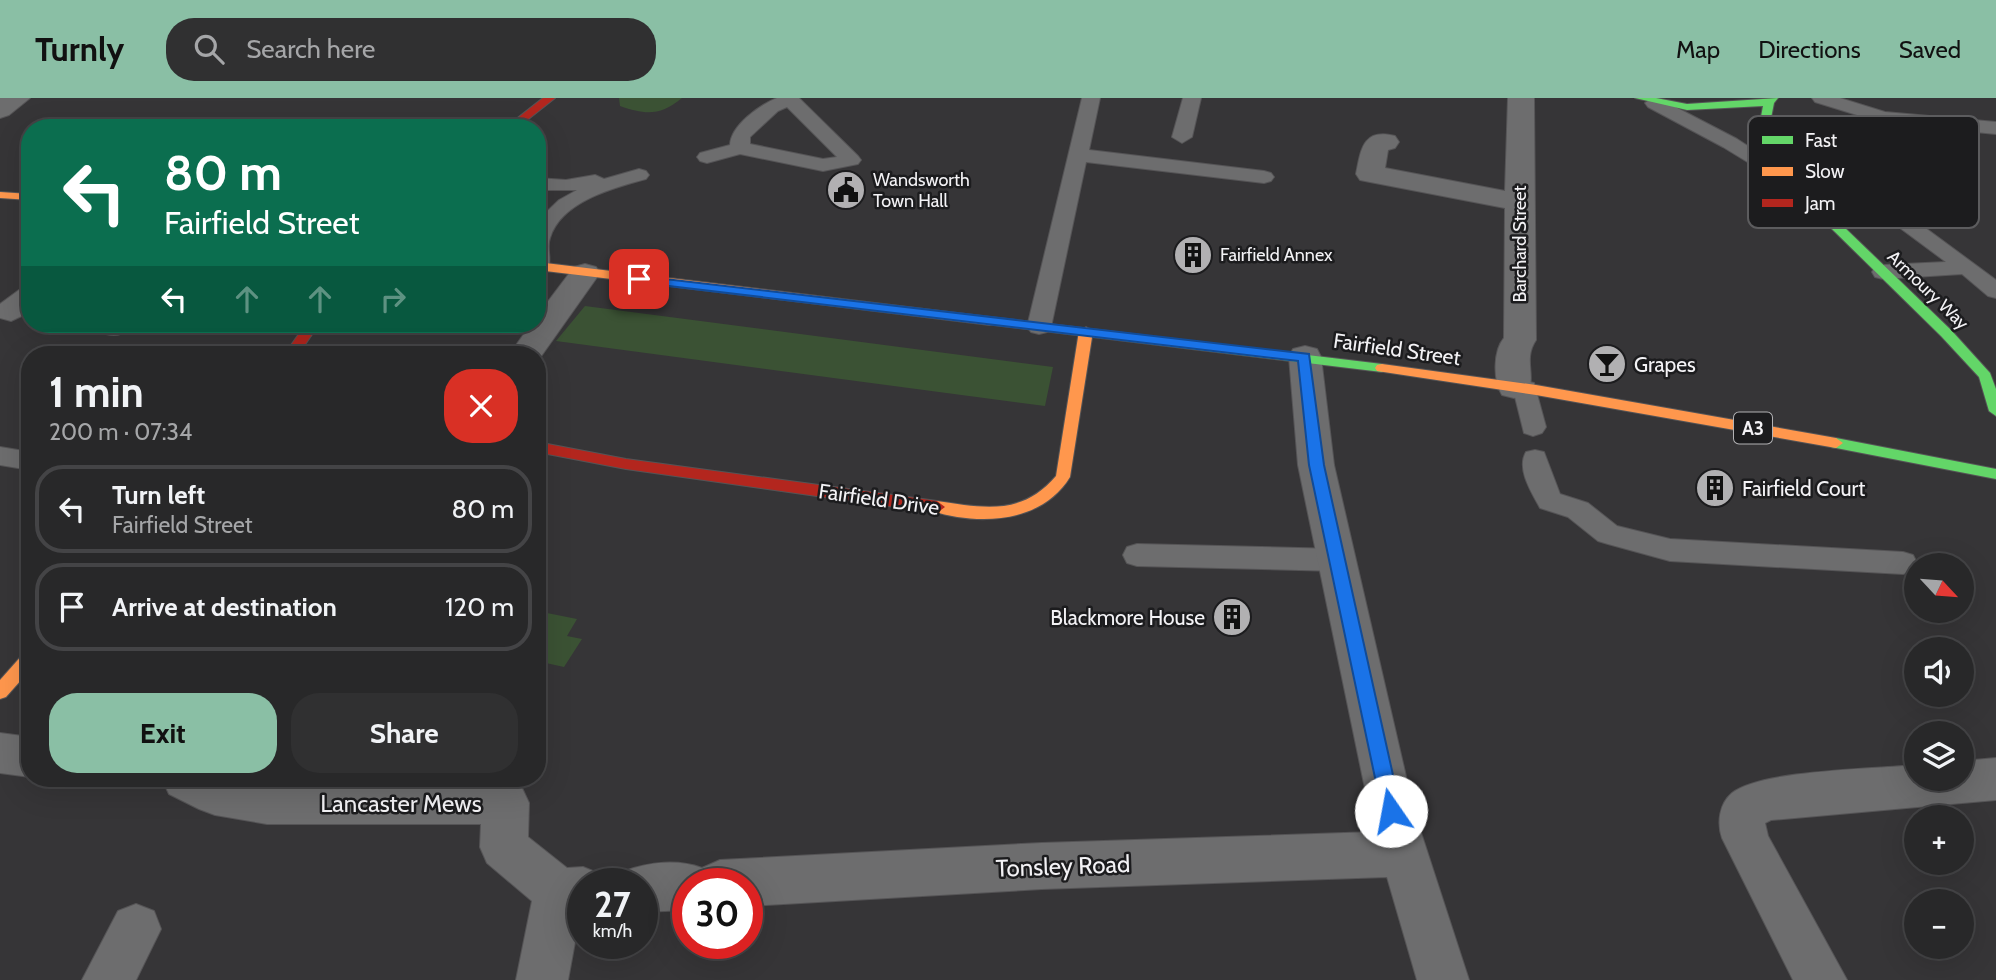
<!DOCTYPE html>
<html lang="en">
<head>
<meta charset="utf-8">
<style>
	body { margin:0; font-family:Cabin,sans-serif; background:#303031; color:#f1f3f6; height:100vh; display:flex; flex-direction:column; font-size:26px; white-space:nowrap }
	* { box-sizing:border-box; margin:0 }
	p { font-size:23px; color:#a5a6a8 }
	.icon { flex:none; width:38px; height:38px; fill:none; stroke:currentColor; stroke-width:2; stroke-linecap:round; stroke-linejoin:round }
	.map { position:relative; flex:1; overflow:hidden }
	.drawer { position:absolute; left:21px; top:248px; width:525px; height:441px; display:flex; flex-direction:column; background:#282829; border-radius:28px; box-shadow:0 7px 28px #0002,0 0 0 2px #444446 }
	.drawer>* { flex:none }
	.hud { position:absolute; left:21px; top:21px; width:525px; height:214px; border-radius:28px; box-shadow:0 7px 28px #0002,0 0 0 2px #444446; background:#0b6e4f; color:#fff; overflow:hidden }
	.needle { width:46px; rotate:116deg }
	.buttons { position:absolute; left:1904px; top:455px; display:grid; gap:14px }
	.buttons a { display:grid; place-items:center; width:70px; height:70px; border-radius:50%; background:#282829; box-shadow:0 7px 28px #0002,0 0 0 2px #444446; font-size:35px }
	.speed { position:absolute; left:567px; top:770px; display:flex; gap:14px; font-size:35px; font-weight:700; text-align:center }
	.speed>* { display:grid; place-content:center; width:91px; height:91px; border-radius:50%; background:#282829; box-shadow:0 7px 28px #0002,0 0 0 2px #444446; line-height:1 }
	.speed small { font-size:18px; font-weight:400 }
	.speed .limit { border:10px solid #d22; background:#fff; color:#111 }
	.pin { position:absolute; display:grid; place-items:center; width:60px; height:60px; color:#fff; margin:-30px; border-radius:14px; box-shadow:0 4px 10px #0006 }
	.me { position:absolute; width:77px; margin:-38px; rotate:348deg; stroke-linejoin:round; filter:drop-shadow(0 0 5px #0008) }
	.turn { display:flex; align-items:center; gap:24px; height:147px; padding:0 28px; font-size:32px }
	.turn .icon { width:91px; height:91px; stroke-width:2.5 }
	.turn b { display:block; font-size:49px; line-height:60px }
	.lanes { display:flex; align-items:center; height:66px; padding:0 28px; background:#0003; justify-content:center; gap:35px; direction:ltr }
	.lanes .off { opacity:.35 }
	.round { display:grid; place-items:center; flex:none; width:74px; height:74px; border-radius:28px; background:#303031 }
	.head { display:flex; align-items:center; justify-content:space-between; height:119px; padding:0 28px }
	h1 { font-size:42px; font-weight:700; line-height:52px }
	.primary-button { display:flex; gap:14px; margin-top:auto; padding:14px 28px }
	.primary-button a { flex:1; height:80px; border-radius:28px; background:#8abfa5; color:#111; font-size:28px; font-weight:700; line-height:80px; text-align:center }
	.primary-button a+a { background:#303031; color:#f1f3f6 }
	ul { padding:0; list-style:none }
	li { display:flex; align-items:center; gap:21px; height:88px; margin:0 14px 10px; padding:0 14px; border:4px solid #444446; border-radius:28px }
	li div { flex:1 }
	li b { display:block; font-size:26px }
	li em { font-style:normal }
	header { display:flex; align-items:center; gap:42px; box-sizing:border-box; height:98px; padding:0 35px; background:#8abfa5; color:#111 }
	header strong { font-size:33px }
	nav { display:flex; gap:38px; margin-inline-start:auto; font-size:24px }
	.search { width:490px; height:63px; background:#303031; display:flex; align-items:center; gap:18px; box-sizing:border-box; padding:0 24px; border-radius:28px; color:#a5a6a8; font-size:26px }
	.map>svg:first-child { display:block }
	.green { fill:#3b5234 }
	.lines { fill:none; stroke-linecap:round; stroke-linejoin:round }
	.lane-casing { stroke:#555456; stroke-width:2 }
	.street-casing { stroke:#555456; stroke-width:2 }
	.fast-casing { stroke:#555456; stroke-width:2 }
	.slow-casing { stroke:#555456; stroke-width:2 }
	.jam-casing { stroke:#555456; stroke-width:2 }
	.lane { fill:#6d6d6e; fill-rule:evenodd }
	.street { fill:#6d6d6e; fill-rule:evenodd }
	.fast { fill:#63d668; fill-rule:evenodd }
	.slow { fill:#ff974d; fill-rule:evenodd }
	.jam { fill:#b3261e; fill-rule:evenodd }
	.route { fill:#1a73e8; stroke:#114b97; stroke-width:2 }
	.labels { text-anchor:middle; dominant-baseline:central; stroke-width:5; stroke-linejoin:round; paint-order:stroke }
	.far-poi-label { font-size:18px; fill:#f3f2f5; stroke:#1c1c1e; text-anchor:start }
	.far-street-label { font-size:18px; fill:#f3f2f5; stroke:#1c1c1e }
	.shield { fill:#1c1c1e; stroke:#b2b2b4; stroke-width:2 }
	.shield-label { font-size:19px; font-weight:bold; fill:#f3f2f5 }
	.street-label { font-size:21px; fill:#f3f2f5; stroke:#1c1c1e }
	.poi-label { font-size:21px; fill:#f3f2f5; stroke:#1c1c1e; text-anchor:start }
	.near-street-label { font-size:24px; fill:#f3f2f5; stroke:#1c1c1e }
	.key { fill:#1c1c1e; stroke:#5c5c5e; stroke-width:2 }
	.key-label { font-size:19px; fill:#f3f2f5 }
</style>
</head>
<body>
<header>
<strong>Turnly</strong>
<div class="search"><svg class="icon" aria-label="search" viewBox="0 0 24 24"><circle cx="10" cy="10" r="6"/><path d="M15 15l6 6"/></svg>Search here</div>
<nav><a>Map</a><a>Directions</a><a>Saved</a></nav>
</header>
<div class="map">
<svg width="1996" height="882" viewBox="0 0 1996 882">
	<rect width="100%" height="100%" fill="#363537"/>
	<g class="green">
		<path d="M619,0H682C660,18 646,17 620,8Z"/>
		<polygon points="585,208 1053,269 1045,308 556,243"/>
		<polygon points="537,513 577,521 567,538 582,541 564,569 537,563"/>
	</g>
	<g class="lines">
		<defs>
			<g id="lane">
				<path d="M777,0H799L858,58L861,62L858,66L823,73L740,56L707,65L700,63L697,59L700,55L730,47C731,27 760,7 777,0ZM787,9L837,59L823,61L750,46V39L778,13Z"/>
				<polygon points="1082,0 1100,0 1089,52 1264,73 1271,75 1274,79 1271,83 1264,85 1086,64 1051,229 1047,234 1039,236 1031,234 1027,229"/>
				<polygon points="1183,0 1201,0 1192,39 1182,45 1172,39"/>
				<polygon points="1652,0 1660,1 1737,41 1794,78 1791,82 1777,82 1723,49 1648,9 1645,5"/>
				<polygon points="1812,0 1840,0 1885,14 1996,24 1996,36 1883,25 1815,4"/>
				<polygon points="1837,68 1844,70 1996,182 1996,200 1988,198 1962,176 1883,181 1875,179 1872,174 1875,169 1883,167 1946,164 1830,78 1827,74 1830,70"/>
				<path d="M639,71L646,73L649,77L646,81C614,90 561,103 550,140C546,151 553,163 547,173L537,174V123L559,102L577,92H537V80L566,82L595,77L604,81Z"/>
				<path d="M106,226H132C125,236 118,239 106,236L102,231Z"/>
				<polygon points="1525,283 1534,285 1546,329 1542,335 1533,338 1524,335 1513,291 1516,285"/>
				<polygon points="0,349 30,354 30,372 0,367"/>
				<path d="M1535,352L1544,354L1560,396L1588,405L1617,428L1670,441L1903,454L1913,457L1917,465L1913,473L1903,476L1670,463L1608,446L1598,443L1568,419L1540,410C1532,395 1516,371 1526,354Z"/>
				<polygon points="1137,446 1338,451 1348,454 1352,462 1348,470 1338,473 1137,468 1127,465 1123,457 1127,449"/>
			</g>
			<g id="street">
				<polygon points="0,0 30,0 9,17 0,20"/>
				<path d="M1508,0H1534L1536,242C1522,263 1538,278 1526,297L1514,300L1502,297C1493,282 1493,253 1504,240L1505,110L1370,84L1360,82L1356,76C1361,51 1363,30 1395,38L1399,44L1395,50L1388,52L1385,70L1505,93Z"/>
				<polygon points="585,166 596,169 600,175 537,264 537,257 509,257 531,226 537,226 537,218 574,169"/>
				<polygon points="30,190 30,214 11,223 0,220 0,206 19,192"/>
				<path d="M1305,248L1317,251L1321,259L1334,367L1414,713L1469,882H1417L1387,779L1042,791L747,808V786H688V812L642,814V786H619L625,773C649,764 678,761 702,770L720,762L1042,745L1374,734L1298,367L1289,259L1293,251Z"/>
				<polygon points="0,635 30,639 30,679 0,675"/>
				<path d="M1996,660V702L1771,722L1765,725L1768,738L1847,882H1793L1722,740C1717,725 1719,706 1732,695C1761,672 1875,671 1916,667V681H1962V663Z"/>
				<polygon points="162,681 506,684 522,690 529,705 528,739 567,770 583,769 600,776 604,786 583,786 583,817 580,817 568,882 516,882 532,803 487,765 480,749 481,726 267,726 215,717 199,711 169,696"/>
				<polygon points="136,806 154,813 161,831 136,882 82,882 118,813"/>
			</g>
			<g id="fast">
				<polygon points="1635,0 1656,0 1687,6 1778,0 1774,5 1768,35 1789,76 1951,232 1990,275 1996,291 1996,318 1989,313 1979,279 1941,238 1780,80 1758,35 1763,8 1687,12"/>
				<polygon points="990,219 1382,266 1389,270 1382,274 985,226 985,220"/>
				<polygon points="1836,340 1996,371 1996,381 1831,349 1829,345 1831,341"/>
			</g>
			<g id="slow">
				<polygon points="0,94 30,96 30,102 0,100"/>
				<polygon points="537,164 990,219 997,223 990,227 537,172"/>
				<path d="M1086,229L1093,233L1070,379C1042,425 980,428 932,413L929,409L937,403C984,410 1022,418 1056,378L1079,233Z"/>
				<polygon points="1382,266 1536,287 1836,340 1843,345 1836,350 1536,297 1377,273 1375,270 1377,267"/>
				<polygon points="30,553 30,572 6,599 0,601 0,582 24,555"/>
			</g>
			<g id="jam">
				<polygon points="543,0 555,0 517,30 505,30"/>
				<polygon points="306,226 319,226 298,257 284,257"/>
				<polygon points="537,344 626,361 937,403 945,409 937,415 626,371 537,354"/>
			</g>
		</defs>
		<use href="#lane" class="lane-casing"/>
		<use href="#street" class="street-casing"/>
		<use href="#fast" class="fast-casing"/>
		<use href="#slow" class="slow-casing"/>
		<use href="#jam" class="jam-casing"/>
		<use href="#lane" class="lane"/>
		<use href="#street" class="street"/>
		<use href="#fast" class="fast"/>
		<use href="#slow" class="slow"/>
		<use href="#jam" class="jam"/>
	</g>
	<polygon class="route" points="639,178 1309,256 1324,367 1401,713 1398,719 1391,722 1385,719 1382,713 1309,367 1298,263 635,184 633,181"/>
	<defs>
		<symbol id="civic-disc" viewBox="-11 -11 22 22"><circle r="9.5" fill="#b1b0b2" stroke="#1c1c1e"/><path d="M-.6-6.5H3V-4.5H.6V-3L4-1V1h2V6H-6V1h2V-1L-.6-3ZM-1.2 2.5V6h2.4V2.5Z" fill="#111"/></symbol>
		<symbol id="building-disc" viewBox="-11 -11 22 22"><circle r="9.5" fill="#b1b0b2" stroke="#1c1c1e"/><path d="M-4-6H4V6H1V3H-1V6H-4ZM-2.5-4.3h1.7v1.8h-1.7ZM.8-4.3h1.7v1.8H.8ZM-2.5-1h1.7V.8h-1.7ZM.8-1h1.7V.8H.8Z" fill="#111"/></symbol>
		<symbol id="bar-disc" viewBox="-11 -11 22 22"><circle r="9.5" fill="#b1b0b2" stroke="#1c1c1e"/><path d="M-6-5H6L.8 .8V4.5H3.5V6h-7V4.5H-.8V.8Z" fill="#111"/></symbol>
	</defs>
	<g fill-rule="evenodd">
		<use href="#civic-disc" x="824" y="70" width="44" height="44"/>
		<use href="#building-disc" x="1171" y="135" width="44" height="44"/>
		<use href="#bar-disc" x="1585" y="244" width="44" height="44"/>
		<use href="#building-disc" x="1693" y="368" width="44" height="44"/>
		<use href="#building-disc" x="1210" y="497" width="44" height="44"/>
	</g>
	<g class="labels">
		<g class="far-poi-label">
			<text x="873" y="82">Wandsworth<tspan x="873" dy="21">Town Hall</tspan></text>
			<text x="1220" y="157">Fairfield Annex</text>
		</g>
		<g class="far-street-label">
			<text transform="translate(1520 146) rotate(-90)">Barchard Street</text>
			<text transform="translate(1928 192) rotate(44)">Armoury Way</text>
		</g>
		<rect class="shield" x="1734" y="314.5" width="38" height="31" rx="5"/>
		<g class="shield-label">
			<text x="1753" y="330">A3</text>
		</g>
		<g class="street-label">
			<text transform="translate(1397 251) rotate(8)">Fairfield Street</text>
			<text transform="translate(879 401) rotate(8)">Fairfield Drive</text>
		</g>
		<g class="poi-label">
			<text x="1634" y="266">Grapes</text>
			<text x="1742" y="390">Fairfield Court</text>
			<text x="1205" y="519" text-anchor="end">Blackmore House</text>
		</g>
		<g class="near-street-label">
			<text x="401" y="705">Lancaster Mews</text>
			<text transform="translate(1063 768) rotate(-2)">Tonsley Road</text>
		</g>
	</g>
	<rect x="1748" y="18" width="231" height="112" rx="10" class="key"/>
	<rect x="1762" y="38" width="31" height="8" fill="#63d668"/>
	<rect x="1762" y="69" width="31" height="9" fill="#ff974d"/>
	<rect x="1762" y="101" width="31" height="8" fill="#b3261e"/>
	<g class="key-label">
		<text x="1805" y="49">Fast</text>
		<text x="1805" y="80">Slow</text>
		<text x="1805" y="112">Jam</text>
	</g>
</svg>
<div class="buttons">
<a><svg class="needle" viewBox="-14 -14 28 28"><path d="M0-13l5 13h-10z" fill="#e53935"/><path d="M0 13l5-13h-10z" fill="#a5a6a8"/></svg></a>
<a><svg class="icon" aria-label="sound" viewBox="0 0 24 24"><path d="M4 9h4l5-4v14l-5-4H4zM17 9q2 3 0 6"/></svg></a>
<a><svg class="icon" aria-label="layers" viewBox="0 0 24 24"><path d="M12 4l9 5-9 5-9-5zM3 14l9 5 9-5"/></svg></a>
<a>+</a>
<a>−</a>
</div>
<div class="speed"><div>27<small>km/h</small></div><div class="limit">30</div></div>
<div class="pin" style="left:639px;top:181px;background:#d93025"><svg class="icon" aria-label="arrive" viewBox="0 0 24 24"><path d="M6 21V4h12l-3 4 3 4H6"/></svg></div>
<svg class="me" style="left:1391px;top:713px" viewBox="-20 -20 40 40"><circle r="19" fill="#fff"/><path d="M0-13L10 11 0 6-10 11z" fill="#1a73e8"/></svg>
<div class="hud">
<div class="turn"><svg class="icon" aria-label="left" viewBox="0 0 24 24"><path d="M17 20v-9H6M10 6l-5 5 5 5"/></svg><div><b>80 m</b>Fairfield Street</div></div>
<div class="lanes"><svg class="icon" aria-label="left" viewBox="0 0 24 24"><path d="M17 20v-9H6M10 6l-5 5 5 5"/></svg><svg class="icon off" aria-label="ahead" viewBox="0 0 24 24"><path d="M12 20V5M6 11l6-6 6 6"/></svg><svg class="icon off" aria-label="ahead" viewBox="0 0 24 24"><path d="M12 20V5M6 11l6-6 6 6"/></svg><svg class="icon off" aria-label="right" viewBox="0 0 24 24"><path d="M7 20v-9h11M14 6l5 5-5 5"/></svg></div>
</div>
<section class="drawer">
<div class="head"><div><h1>1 min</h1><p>200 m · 07:34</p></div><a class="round" style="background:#d93025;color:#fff"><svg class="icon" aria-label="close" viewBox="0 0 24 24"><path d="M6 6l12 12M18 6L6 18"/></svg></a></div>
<ul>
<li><svg class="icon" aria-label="left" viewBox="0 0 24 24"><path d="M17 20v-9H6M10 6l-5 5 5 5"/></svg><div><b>Turn left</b><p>Fairfield Street</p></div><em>80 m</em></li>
<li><svg class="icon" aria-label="arrive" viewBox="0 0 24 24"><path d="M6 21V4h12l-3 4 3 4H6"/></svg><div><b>Arrive at destination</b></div><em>120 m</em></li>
</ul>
<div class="primary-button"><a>Exit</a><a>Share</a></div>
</section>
</div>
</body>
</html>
